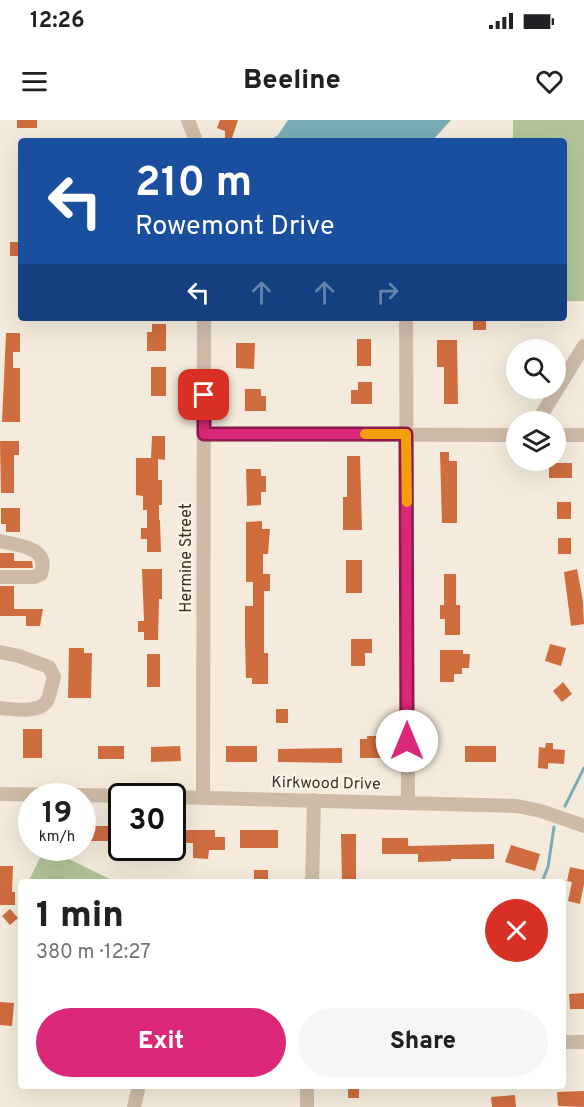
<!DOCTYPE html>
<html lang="en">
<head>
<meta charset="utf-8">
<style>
	body { margin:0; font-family:Overpass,sans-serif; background:#f6f6f6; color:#202124; height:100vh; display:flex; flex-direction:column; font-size:22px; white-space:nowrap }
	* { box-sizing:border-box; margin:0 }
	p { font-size:20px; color:#757577 }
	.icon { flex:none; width:33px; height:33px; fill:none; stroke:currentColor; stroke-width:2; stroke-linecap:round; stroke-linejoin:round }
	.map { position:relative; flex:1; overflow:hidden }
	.panel { position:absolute; left:18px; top:759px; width:548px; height:210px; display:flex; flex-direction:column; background:#fff; border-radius:6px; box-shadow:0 6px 24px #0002 }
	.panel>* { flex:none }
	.banner { position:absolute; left:18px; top:18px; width:549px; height:183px; border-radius:6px; box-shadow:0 6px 24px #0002; background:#1a4fa0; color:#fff; overflow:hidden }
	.controls { position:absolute; left:506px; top:219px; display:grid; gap:12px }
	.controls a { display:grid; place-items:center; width:60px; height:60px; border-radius:50%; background:#fff; box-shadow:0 6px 24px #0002; font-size:30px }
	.speed { position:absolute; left:18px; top:663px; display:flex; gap:12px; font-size:30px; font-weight:700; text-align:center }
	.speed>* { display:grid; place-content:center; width:78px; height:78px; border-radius:50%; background:#fff; box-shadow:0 6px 24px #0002; line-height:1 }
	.speed small { font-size:15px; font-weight:400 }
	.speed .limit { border:3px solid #111; border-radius:9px; background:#fff; color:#111 }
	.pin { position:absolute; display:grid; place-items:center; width:51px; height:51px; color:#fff; margin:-26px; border-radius:12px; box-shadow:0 3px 9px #0006 }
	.me { position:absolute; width:66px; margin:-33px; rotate:0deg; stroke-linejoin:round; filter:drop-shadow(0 0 4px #0008) }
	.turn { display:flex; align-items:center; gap:21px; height:126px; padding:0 18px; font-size:27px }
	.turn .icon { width:78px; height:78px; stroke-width:2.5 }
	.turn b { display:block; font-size:42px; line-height:51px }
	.lanes { display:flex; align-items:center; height:57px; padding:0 18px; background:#0003; justify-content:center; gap:30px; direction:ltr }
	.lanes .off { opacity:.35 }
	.round { display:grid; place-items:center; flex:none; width:63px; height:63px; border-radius:32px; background:#f6f6f6 }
	.overview { display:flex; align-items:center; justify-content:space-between; height:102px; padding:0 18px }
	h1 { font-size:36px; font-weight:800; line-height:45px }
	.cta { display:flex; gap:12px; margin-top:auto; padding:12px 18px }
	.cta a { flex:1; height:69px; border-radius:36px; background:#db2777; color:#fff; font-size:24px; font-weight:800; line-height:69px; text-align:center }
	.cta a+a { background:#f6f6f6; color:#202124 }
	.status { display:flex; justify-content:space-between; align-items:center; height:42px; padding:0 30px; background:#fff; direction:ltr }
	.status svg { height:16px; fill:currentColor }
	header { display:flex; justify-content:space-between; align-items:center; height:78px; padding:0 18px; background:#fff; font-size:27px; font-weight:800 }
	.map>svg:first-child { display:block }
	.green { fill:#b3c49a }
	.water { fill:#78acb4 }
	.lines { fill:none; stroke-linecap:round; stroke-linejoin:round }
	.stream { stroke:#78acb4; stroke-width:3 }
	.building { fill:#cf6d3f }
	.minor { stroke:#cdbba7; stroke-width:14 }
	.route-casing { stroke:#8e194d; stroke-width:15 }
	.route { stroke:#db2777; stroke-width:10 }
	.slow { stroke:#f59e0b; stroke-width:10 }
	.labels { text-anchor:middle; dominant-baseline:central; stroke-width:4.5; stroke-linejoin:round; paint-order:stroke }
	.street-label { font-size:16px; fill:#392f28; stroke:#fbf4e9 }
</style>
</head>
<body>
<div class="status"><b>12:26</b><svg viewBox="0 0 49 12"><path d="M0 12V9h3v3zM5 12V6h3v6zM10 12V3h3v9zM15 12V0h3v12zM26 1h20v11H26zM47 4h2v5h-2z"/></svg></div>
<header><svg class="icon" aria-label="menu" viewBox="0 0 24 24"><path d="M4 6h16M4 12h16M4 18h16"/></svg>Beeline<svg class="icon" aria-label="heart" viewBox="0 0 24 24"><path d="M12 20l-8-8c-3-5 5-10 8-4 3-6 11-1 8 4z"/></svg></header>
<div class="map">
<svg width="584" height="987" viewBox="0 0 584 987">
	<rect width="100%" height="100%" fill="#f4ebdc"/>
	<g class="green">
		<polygon points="513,0 584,0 584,181 564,181 564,21 513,21"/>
		<polygon points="45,728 46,728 116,762 28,762"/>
	</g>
	<polygon class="water" points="288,0 451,0 432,21 268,21 278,15"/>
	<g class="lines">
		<g class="stream">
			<polyline points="565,686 584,648"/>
			<polyline points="542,762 548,747 554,707"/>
		</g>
	</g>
	<g class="building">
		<rect x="17" y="0" width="20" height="8"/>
		<polygon points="220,0 238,0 231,21 225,21 225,11 217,8"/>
		<rect x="10" y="122" width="11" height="14"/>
		<rect x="473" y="199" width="13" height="11"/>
		<polygon points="152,204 166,204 166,231 147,231 147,212 152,212"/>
		<polygon points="6,213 20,213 20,232 13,232 13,248 20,248 20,302 2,302"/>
		<rect x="357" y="219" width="14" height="27"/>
		<polygon points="437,220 457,220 458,284 444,284 444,247 437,247"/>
		<polygon points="236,223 255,223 254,249 236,248"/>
		<rect x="151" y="247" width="15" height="29"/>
		<polygon points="358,262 372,262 372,284 351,284 351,270 358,270"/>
		<polygon points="245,269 261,269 261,276 266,276 266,291 245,291"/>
		<polygon points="152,316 165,316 165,340 158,339 158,360 162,360 162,385 159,385 159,400 160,400 161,432 147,432 147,419 141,419 141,408 147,408 147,390 143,390 143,376 136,375 136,338 151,338"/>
		<polygon points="0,321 19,321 19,335 14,335 14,373 1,373"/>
		<polygon points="440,332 449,332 449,341 457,341 457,403 442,403"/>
		<polygon points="347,336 360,336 362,410 343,410 343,377 347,377"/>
		<rect x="549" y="343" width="23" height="15"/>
		<polygon points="246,349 261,349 261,356 266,356 266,372 261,372 261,385 247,386"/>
		<rect x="557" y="382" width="14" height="17"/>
		<polygon points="1,388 20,388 20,412 6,412 6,404 1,404"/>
		<polygon points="262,401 262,409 270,409 268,434 263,434 263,454 270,454 270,471 264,471 264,533 268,533 268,564 252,564 252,558 246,558 245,519 245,486 253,486 253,462 246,462 246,402"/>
		<rect x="558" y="418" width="13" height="16"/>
		<polygon points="0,433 14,433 14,441 32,441 33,448 0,448"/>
		<rect x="346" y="440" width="16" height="33"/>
		<polygon points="142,449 162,449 162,479 159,479 158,520 144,520 144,512 138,512 138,501 144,501"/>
		<polygon points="577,449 583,481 584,504 571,506 564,452"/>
		<polygon points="444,454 456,454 456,485 460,485 460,515 445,515 445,499 440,499 440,485 444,485"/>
		<polygon points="0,466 14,466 14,489 43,489 40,506 26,506 26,496 0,496"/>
		<polygon points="351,519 372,519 372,533 365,533 365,546 351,546"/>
		<polygon points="550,524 566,528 561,546 545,541"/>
		<polygon points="69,528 84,528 84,533 92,533 91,578 68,578"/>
		<polygon points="440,530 463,530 463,534 470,534 469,548 462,548 462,554 454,554 454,562 440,562"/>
		<rect x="147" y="534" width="13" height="33"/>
		<polygon points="563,562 572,574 562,582 553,571"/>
		<rect x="276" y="589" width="12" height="14"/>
		<rect x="23" y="609" width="19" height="29"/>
		<polygon points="367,616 383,616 383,638 360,638 360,619 367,619"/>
		<polygon points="546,623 553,623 553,629 565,630 564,644 548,643 548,649 538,648 539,627 545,628"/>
		<rect x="98" y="626" width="26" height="13"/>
		<polygon points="180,626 181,641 151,642 151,627"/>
		<rect x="226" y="626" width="31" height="16"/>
		<rect x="465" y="626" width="31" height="16"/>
		<polygon points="342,628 342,643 278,642 278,629"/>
		<rect x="82" y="706" width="39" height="15"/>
		<polygon points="172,710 215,710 215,717 225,717 225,730 209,730 208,739 193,738 193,723 172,723"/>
		<rect x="240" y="710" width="38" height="18"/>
		<polygon points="341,714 356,714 356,762 342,762"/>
		<polygon points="382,718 408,718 408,726 494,724 494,739 451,739 451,741 418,742 418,734 382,734"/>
		<polygon points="511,725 540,734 535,751 505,742"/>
		<polygon points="0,746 13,746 12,772 15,772 15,785 0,785"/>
		<polygon points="570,747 584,750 584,764 580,784 568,781 572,762 567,761"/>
		<rect x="254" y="750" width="14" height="12"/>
		<polygon points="10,789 18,798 10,805 2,796"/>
		<polygon points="584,873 584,889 570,889 569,874"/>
		<polygon points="0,882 14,883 12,906 0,905"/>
		<rect x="348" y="966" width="11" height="12"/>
		<polygon points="584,971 584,987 558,986 557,972"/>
		<polygon points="515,975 516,987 492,987 491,977"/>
	</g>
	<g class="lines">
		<g class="minor">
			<polyline points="188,0 196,21"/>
			<polyline points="406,198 408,682"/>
			<polyline points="537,302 584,226"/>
			<polyline points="204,314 516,315"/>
			<polyline points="555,315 584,315"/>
			<path d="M0,421C20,426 50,427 41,454L34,457H0"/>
			<path d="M0,532L19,536L49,547L54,557C52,564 50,575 47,581C39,594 13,589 0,588"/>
			<polyline points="0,674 140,676"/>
			<polyline points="172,677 517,686 541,691 584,706"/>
			<polyline points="203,678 204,198"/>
			<polyline points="312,762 314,680"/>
			<polyline points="562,922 584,922"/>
			<polyline points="134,987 139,966"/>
			<polyline points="307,987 307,966"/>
		</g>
	</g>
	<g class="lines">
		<defs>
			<polyline id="route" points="204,275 204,314 406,314 407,621"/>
		</defs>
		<use href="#route" class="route-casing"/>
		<use href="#route" class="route"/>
		<polyline class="slow" points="365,314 406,314 407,382"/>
	</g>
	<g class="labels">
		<g class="street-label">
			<text transform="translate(187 438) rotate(-90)">Hermine Street</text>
			<text transform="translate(326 664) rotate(1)">Kirkwood Drive</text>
		</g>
	</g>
</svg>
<div class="controls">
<a><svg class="icon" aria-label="search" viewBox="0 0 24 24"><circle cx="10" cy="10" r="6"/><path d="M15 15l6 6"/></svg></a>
<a><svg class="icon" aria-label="layers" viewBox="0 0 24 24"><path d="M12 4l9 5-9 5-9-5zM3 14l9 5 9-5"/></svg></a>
</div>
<div class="speed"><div>19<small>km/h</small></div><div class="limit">30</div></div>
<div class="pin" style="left:204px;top:275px;background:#d93025"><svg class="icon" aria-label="arrive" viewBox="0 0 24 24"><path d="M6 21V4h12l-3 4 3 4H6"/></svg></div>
<svg class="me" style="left:407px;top:621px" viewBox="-20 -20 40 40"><circle r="19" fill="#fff"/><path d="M0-13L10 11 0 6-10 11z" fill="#db2777"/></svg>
<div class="banner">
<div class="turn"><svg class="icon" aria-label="left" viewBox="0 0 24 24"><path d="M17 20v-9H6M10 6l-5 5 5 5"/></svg><div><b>210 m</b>Rowemont Drive</div></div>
<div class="lanes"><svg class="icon" aria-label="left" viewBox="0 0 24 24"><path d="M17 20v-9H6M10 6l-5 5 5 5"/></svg><svg class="icon off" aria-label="ahead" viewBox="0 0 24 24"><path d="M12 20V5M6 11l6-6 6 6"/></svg><svg class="icon off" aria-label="ahead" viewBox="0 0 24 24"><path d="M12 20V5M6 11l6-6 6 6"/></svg><svg class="icon off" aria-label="right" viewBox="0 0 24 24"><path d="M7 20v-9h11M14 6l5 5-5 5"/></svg></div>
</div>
<section class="panel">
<div class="overview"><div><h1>1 min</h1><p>380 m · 12:27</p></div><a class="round" style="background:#d93025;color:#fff"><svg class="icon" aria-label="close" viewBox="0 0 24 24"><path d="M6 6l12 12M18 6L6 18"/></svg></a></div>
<div class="cta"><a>Exit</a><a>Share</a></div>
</section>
</div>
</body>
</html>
